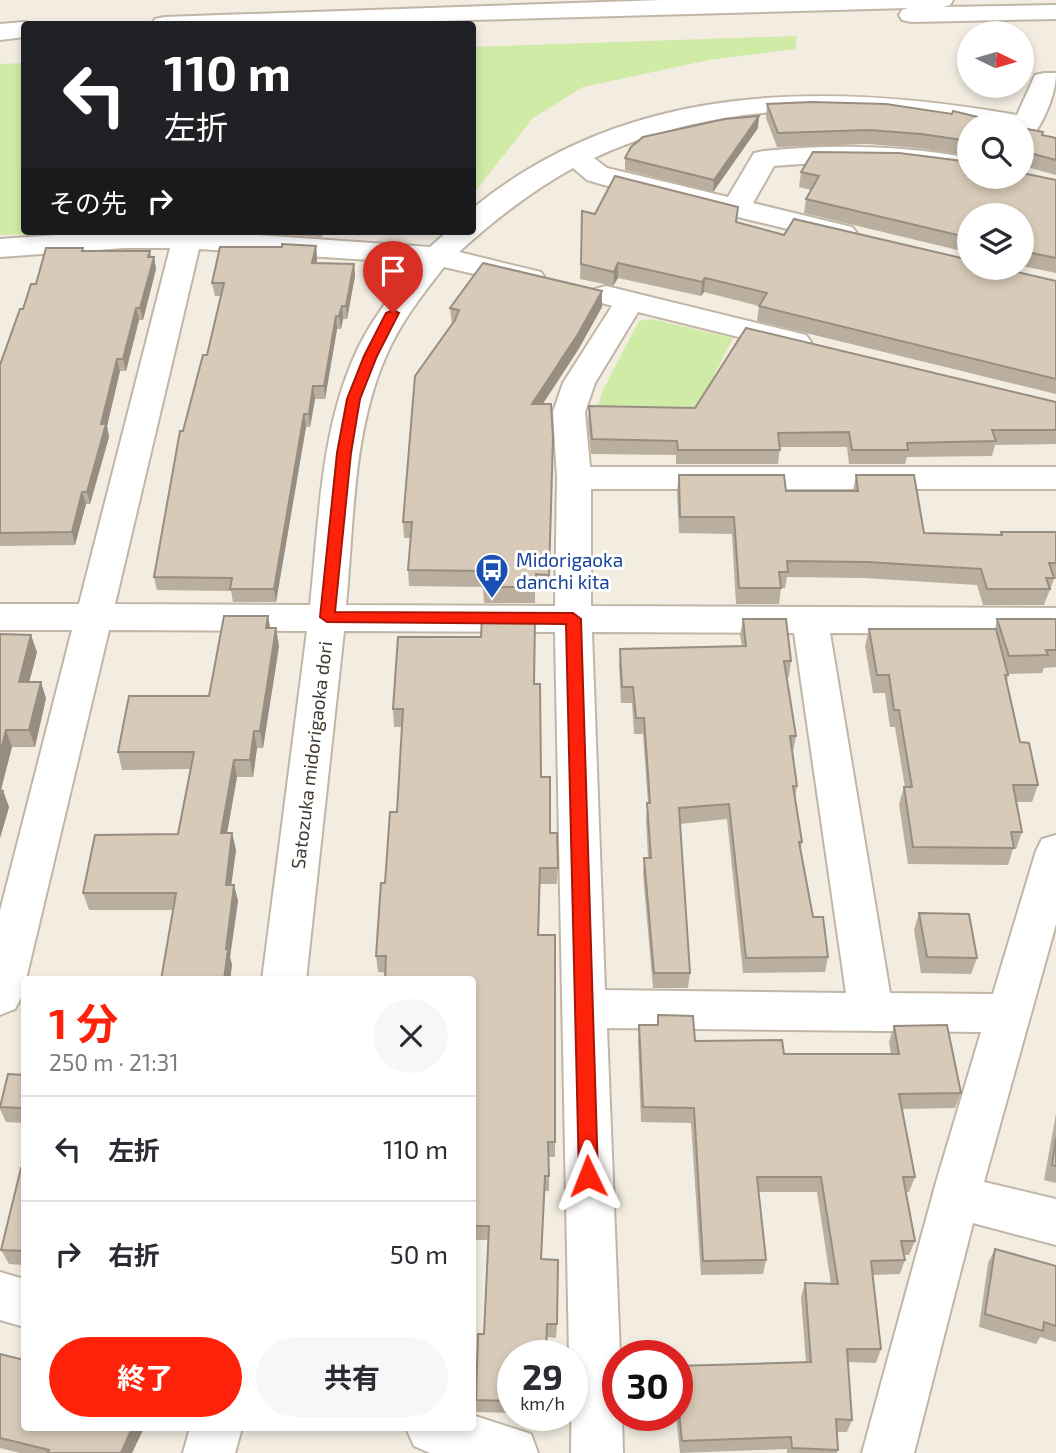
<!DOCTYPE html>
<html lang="ja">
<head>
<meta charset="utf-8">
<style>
	body { margin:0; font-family:"Exo 2","Noto Sans JP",sans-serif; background:#f7f7f7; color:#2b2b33; height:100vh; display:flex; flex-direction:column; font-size:26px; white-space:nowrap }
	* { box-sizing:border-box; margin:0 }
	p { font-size:23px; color:#7c7c81 }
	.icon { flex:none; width:38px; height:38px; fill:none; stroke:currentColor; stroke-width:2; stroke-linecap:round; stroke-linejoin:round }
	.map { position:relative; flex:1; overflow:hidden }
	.panel { position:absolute; left:21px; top:976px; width:455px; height:455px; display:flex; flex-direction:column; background:#fff; border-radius:7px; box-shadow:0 4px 10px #0003 }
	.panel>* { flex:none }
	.banner { position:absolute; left:21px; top:21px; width:455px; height:214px; border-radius:7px; box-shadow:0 4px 10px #0003; background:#202124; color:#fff; overflow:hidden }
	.needle { width:46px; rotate:95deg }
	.fabs { position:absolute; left:957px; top:21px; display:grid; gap:14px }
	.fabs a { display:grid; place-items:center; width:77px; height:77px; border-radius:50%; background:#fff; box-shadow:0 4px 10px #0003; font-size:35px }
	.speed { position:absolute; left:497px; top:1340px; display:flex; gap:14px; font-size:35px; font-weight:700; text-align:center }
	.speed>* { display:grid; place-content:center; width:91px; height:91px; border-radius:50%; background:#fff; box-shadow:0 4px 10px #0003; line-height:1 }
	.speed small { font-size:18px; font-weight:400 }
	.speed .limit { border:10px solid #d22; background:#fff; color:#111 }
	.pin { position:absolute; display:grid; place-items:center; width:60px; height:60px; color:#fff; margin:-72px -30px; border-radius:50% 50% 50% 0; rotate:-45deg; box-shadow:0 0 7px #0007 }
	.pin .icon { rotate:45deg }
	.me { position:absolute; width:77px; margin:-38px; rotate:358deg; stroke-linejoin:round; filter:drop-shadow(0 0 5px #0008) }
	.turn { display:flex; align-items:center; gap:24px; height:147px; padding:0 28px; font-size:32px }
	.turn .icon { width:91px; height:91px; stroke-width:2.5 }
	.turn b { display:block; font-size:49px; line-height:60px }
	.then { display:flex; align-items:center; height:66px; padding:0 28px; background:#0003; gap:14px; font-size:26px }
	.round { display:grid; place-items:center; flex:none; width:74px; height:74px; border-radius:37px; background:#f7f7f7 }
	.summary { display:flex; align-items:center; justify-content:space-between; height:119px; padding:0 28px }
	h1 { font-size:42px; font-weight:700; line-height:52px; color:#ff220b }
	.action { display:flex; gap:14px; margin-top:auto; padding:14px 28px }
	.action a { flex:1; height:80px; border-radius:42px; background:#ff220b; color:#fff; font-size:28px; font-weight:700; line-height:80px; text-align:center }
	.action a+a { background:#f7f7f7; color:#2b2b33 }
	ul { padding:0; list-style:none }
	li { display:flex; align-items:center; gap:21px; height:105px; padding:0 28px; border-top:2px solid #e1e1e2 }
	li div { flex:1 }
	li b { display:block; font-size:26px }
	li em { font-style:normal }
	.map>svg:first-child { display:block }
	.green { fill:#d0eba5 }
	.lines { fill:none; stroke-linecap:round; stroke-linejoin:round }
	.minor-casing { stroke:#c1b6a6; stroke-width:4 }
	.minor { fill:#fff; fill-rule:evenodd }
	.wall { fill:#baae9e }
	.shaded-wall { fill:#978d81 }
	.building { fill:#d8cab8; stroke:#978d81; stroke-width:2 }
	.route { fill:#ff220b; stroke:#a61607; stroke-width:2 }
	.labels { text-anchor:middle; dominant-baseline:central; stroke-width:6; stroke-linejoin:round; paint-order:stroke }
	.transit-label { font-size:19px; fill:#164399; stroke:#fff; text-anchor:start }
	.street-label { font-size:19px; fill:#443c31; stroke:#fff }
</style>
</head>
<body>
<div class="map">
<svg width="1056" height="1453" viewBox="0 0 1056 1453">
	<rect width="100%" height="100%" fill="#f2ece1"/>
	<g class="green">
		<polygon points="797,36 795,49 709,60 583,87 533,118 473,194 473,47"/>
		<polygon points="24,63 24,231 127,231 0,235 0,64"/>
		<polygon points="651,319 733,338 696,410 595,413 604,388 639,321"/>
	</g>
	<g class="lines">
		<defs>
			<g id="minor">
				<polygon points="662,0 953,0 950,5 943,7 1056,5 1056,19 911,22 902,20 899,15 902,10 908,8 328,24 152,24 155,19 164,17"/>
				<polygon points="24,22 32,24 24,24 24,37 0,40 0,24"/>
				<path d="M1044,73H1056C1056,91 1047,115 1036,131L1022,132V124C968,124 915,114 862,111C770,106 678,119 594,158L607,168L728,197L754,153L764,151C834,144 900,145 970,158V174C904,162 840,160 774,166L753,203L852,227L857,233L852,239L842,242L604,185L587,180L573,168C530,192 494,220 459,252L541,272L545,278L541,284L530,287L444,267C422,295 400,323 386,356C352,433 354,524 346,605L555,606L557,478L553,412L563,383L612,306L595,301L591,295L595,289L606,286L806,335L811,342L806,349L795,351L638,312L595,383L585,412L590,467H1056V489H591V606L1056,608V634L830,633L890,993L993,994L1036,851L1042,839L1056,835V924L984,1182L1056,1199V1245L973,1223L914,1453H862L937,1179L981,1032L607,1028L620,1356L618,1416H622L623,1453H571L572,1356H569L555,632L344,631L306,980H262L307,631L109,630L22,996L15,1009L0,1015V911L72,630H0V604H79L170,248H124L0,257V239L114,231H198L430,247L448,231H472V209C628,80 829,82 1017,115L1035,75ZM199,249L416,263C393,293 369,322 354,357C320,434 319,523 310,605L115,604ZM592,632L794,633L846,993L605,990Z"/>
				<polygon points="0,1272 24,1279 24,1327 0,1320"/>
				<polygon points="472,1415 531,1434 538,1453 430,1453 414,1446 406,1428 472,1428"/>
				<polygon points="190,1428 242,1428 235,1453 183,1453"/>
			</g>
		</defs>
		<use href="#minor" class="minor-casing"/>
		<use href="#minor" class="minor"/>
	</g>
	<g class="wall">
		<polygon points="767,104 986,119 986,121 970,124 970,156 918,148 867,144 777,147 766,118"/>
		<polygon points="758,128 713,192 625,170 625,158"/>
		<polygon points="1022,128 1043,135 1056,138 1056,175 1023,166"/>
		<polygon points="801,172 1056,180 1056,273 1022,266 1022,215 970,215 970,253 804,213 806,199 811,190 799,187"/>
		<polygon points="582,211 595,214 736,222 784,235 1056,281 1056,394 757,321 759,306 704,292 701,296 618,278 613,286 580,279"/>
		<polygon points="289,231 323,231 322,237 289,235"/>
		<polygon points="316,246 317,259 316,263 354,264 355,276 347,319 343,319 341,329 337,329 325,399 315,399 310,427 306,427 276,602 233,602 231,591 157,590 154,577 183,431 207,355 221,296 215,296 212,283"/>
		<polygon points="83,248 84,251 154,257 156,269 143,320 139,320 126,371 120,371 107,426 109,437 90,504 86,504 75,545 0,546 0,365 23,309 36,284"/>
		<polygon points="602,307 578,350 543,404 553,438 549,591 535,590 535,603 484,603 483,587 409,586 408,570 411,538 404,538 403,522 452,324 450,308"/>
		<polygon points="1056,402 1056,444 995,445 992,456 907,457 905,464 849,464 847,447 780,447 778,464 676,464 676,455 591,454 588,421 589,406 695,408"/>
		<polygon points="679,475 786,491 853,491 856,475 924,533 1000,535 1001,532 1056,532 1056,579 1054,579 1044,605 983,605 977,585 864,578 787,577 785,588 781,588 779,604 736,604 732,534 679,533 677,492"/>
		<polygon points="268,616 270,628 279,646 263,748 257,748 253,777 237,777 227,833 232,833 236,850 231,885 234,885 238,901 230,957 232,965 230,980 161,980 173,910 89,910 83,893 178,834 191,769 122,770 118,752 209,696"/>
		<polygon points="743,619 791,661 789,677 787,677 796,736 793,752 797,786 795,798 802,842 800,852 813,917 828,957 825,972 743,973 727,819 680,824 690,973 688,988 653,988 643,874 644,858 648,858 646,819 648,803 643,734 634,734 632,703 621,703 619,665 620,649 742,646 740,635"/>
		<polygon points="997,619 1056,619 1056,667 1044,668 1042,673 1008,674 1007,682 1020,742 1038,785 1032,802 1016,802 1022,832 1016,849 1013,849 1008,865 908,864 899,804 904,787 905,787 895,727 890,727 885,693 873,693 865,646 869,629 995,629"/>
		<polygon points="0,634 37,652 29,682 46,698 35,747 12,747 1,790 3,791 9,807 0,838"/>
		<polygon points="534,684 541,777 550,833 558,868 557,884 540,884 539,935 555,935 555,1157 549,1157 549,1191 544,1191 541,1259 557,1324 556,1338 547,1337 513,1356 513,1413 476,1412 476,1400 484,1334 488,1240 472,1240 472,980 378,972 376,956 385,883 397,812 402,727 394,727 393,709"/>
		<polygon points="919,913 977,958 971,974 921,973 914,930"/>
		<polygon points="658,1015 695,1041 784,1054 891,1054 889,1042 894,1026 961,1093 955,1108 902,1109 915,1177 909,1192 906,1192 915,1241 909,1255 904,1255 905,1260 900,1274 873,1275 881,1349 876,1363 848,1362 852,1420 847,1432 837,1432 838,1450 837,1453 787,1453 787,1449 680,1453 676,1416 677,1416 677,1366 806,1362 801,1297 805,1283 831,1284 817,1192 759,1192 766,1260 763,1274 701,1275 691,1123 641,1122 638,1041 639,1025 657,1025"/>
		<polygon points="24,1075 24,1123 6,1122 0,1109 0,1104"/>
		<polygon points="1056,1114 1056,1183 1044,1180"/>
		<polygon points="24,1168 24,1265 9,1264 1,1250"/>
		<polygon points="995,1249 1056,1266 1056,1342 1040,1337 1036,1344 979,1327 988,1263"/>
		<polygon points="0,1354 24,1428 144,1428 132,1453 20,1453 0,1448"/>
	</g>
	<g class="shaded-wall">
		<polygon points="759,116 758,128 713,192 714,180"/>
		<polygon points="316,246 317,259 314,276 312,263"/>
		<polygon points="150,251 152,263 154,257 156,269 143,320 140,308"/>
		<polygon points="618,263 618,278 613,286 614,272"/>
		<polygon points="354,264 355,276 347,319 346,306"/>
		<polygon points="705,278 704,292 701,296 702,282"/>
		<polygon points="602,291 602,307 578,350 532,420 532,404"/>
		<polygon points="342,306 343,319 341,329 339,316"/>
		<polygon points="136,308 139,320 126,371 123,359"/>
		<polygon points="336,316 337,329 325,399 324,386"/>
		<polygon points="117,359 120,371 107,426 109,437 90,504 87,492 101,424"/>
		<polygon points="313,386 315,399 310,427 309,414"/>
		<polygon points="304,414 306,427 276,602 274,589"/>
		<polygon points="82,492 86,504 75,545 72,532"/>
		<polygon points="268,616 271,633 266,628"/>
		<polygon points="276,628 279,646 263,748 260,731"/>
		<polygon points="31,635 37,652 25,698 19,682"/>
		<polygon points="41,682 46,698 35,747 29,730"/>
		<polygon points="6,730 12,747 0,793 0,754"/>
		<polygon points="254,731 257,748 253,777 250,760"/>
		<polygon points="234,760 237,777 224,850 221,833"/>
		<polygon points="3,791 9,807 0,838 0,801"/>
		<polygon points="232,833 236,850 229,901 226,885"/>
		<polygon points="234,885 238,901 230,957 232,965 230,980 224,980 226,949"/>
		<polygon points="132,1428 144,1428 132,1453 121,1453"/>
	</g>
	<g class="building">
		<polygon points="811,102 886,104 952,114 953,111 986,119 985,121 1001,124 970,124 970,141 921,134 869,130 778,133 767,104"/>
		<polygon points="759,116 714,180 625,158 631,147 643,137 725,119"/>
		<polygon points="1022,128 1043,132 1042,135 1056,138 1056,160 1026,152 1022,160"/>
		<polygon points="813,152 899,153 970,162 970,177 1022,177 1022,173 1056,180 1056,258 1022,251 1022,215 970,215 970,238 806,199 819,176 801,172"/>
		<polygon points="615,176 738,207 736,222 784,235 794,219 970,260 970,268 1000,268 1056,281 1056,379 759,306 767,293 705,278 702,282 618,263 614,272 581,264 582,211 595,214"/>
		<polygon points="282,244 316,246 312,263 354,264 346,306 342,306 339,316 336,316 324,386 313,386 309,414 304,414 274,589 230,589 232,578 154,577 180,431 183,431 203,355 207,355 224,283 212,283 220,247 282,247"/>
		<polygon points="46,248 83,248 82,251 150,251 148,257 154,257 140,308 136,308 123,359 117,359 101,424 106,424 87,492 82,492 72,532 0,533 0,365 20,309 23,309 31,284 36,284"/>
		<polygon points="483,263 602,291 578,334 532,404 551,404 553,438 549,575 536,574 535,587 483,587 484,571 408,570 412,522 403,522 415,376 455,320 459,310 450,308"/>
		<polygon points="746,328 1056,402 1056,430 992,430 996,441 907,443 908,450 852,450 849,432 778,433 780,450 678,450 677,441 592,439 589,406 695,408"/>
		<polygon points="679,475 784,475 786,491 858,491 856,475 914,475 924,533 1002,535 1001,532 1056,532 1056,563 1049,563 1054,578 1046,578 1050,589 987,589 981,569 867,562 787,561 788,572 779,572 781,588 739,588 734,517 680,517"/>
		<polygon points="224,616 268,616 266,628 276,628 260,731 254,731 250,760 234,760 221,833 232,833 226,885 234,885 226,949 228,949 224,980 161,980 176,893 83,893 95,835 178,834 194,752 118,752 129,696 209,696"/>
		<polygon points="482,617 535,617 534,684 540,684 541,777 550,777 550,833 557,833 558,868 540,868 538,935 555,935 555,1142 548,1142 549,1176 545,1176 541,1259 558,1260 557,1324 547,1324 546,1356 513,1356 513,1401 476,1400 478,1334 484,1334 489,1226 472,1226 472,980 385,980 386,956 376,956 381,883 385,883 390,812 397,812 403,709 393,709 398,637 481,637"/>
		<polygon points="743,619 786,619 791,661 784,661 796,736 790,736 797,786 793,786 802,842 799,842 813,917 823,917 828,957 746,958 729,804 679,808 690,973 654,973 644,858 651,858 647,803 650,803 644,718 636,718 633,687 622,687 620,649 746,646"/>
		<polygon points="997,619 1056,619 1056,650 1046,650 1048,655 1009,656"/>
		<polygon points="869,629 996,629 1008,675 1005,675 1020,742 1029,743 1038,785 1013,785 1022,832 1011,832 1014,848 913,847 904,787 912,787 899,710 894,710 889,675 877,675"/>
		<polygon points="0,634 31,635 19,682 41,682 29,730 6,730 0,754"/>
		<polygon points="0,790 3,791 0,801"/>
		<polygon points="919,913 969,914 977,958 927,957"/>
		<polygon points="658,1015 693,1016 695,1041 782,1040 784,1054 899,1054 894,1026 947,1025 961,1093 899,1094 915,1177 903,1177 915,1241 901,1241 905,1260 871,1261 881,1349 847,1349 852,1420 836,1419 838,1450 792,1448 791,1437 682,1441 677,1392 677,1366 811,1362 805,1283 838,1284 821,1177 757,1177 766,1260 703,1261 694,1108 643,1107 639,1025 658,1025"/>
		<polygon points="8,1074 24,1075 24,1108 0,1107"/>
		<polygon points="1056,1138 1056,1166 1052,1165"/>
		<polygon points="21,1168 24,1168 24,1251 1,1250"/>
		<polygon points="995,1249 1056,1266 1056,1326 1044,1322 1043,1331 985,1314"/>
		<polygon points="0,1354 24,1360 24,1428 132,1428 121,1453 47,1453 49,1450 0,1438"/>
	</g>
	<polygon class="route" points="393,310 399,313 377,356 360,399 351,453 335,612 573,613 581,619 598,1176 595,1182 588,1185 581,1182 579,1176 566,624 327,622 320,617 337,453 347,399 364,356 386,313"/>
	<defs>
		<symbol id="bus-pin" viewBox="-11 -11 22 30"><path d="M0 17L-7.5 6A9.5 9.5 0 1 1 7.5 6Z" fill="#1a4fb4" stroke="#fff"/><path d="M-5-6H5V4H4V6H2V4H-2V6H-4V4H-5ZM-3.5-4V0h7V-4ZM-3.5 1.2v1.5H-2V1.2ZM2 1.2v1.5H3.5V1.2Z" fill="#fff"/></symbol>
	</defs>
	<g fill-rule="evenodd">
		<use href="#bus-pin" x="473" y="551" width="38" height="52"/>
	</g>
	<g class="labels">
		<g class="transit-label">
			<text x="516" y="559">Midorigaoka<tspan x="516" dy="22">danchi kita</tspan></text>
		</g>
		<g class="street-label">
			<text transform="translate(311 755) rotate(-83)">Satozuka midorigaoka dori</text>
		</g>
	</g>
</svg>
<div class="fabs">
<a><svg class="needle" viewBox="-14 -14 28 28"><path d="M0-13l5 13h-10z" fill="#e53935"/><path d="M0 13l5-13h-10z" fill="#7c7c81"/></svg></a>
<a><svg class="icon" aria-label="search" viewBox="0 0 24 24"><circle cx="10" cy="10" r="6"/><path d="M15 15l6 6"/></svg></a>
<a><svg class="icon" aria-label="layers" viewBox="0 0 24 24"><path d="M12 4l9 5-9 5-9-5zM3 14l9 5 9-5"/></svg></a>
</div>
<div class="speed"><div>29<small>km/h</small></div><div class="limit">30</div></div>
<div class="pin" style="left:393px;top:313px;background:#d93025"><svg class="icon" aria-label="arrive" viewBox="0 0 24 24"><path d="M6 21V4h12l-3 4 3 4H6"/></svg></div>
<svg class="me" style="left:588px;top:1176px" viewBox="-20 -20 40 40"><path d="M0-17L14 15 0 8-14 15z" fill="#ff220b" stroke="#fff" stroke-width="4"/></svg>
<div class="banner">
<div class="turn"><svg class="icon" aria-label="left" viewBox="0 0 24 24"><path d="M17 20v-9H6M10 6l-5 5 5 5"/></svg><div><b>110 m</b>左折</div></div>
<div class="then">その先<svg class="icon" aria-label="right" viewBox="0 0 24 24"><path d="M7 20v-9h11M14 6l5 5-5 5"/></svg></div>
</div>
<section class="panel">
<div class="summary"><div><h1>1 分</h1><p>250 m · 21:31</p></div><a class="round"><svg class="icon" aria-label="close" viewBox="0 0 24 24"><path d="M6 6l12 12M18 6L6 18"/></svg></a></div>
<ul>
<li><svg class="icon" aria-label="left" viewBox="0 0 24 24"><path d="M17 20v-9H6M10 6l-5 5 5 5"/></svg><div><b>左折</b></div><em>110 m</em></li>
<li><svg class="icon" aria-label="right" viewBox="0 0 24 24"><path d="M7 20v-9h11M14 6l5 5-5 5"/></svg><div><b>右折</b></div><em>50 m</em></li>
</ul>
<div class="action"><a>終了</a><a>共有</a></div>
</section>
</div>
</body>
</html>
